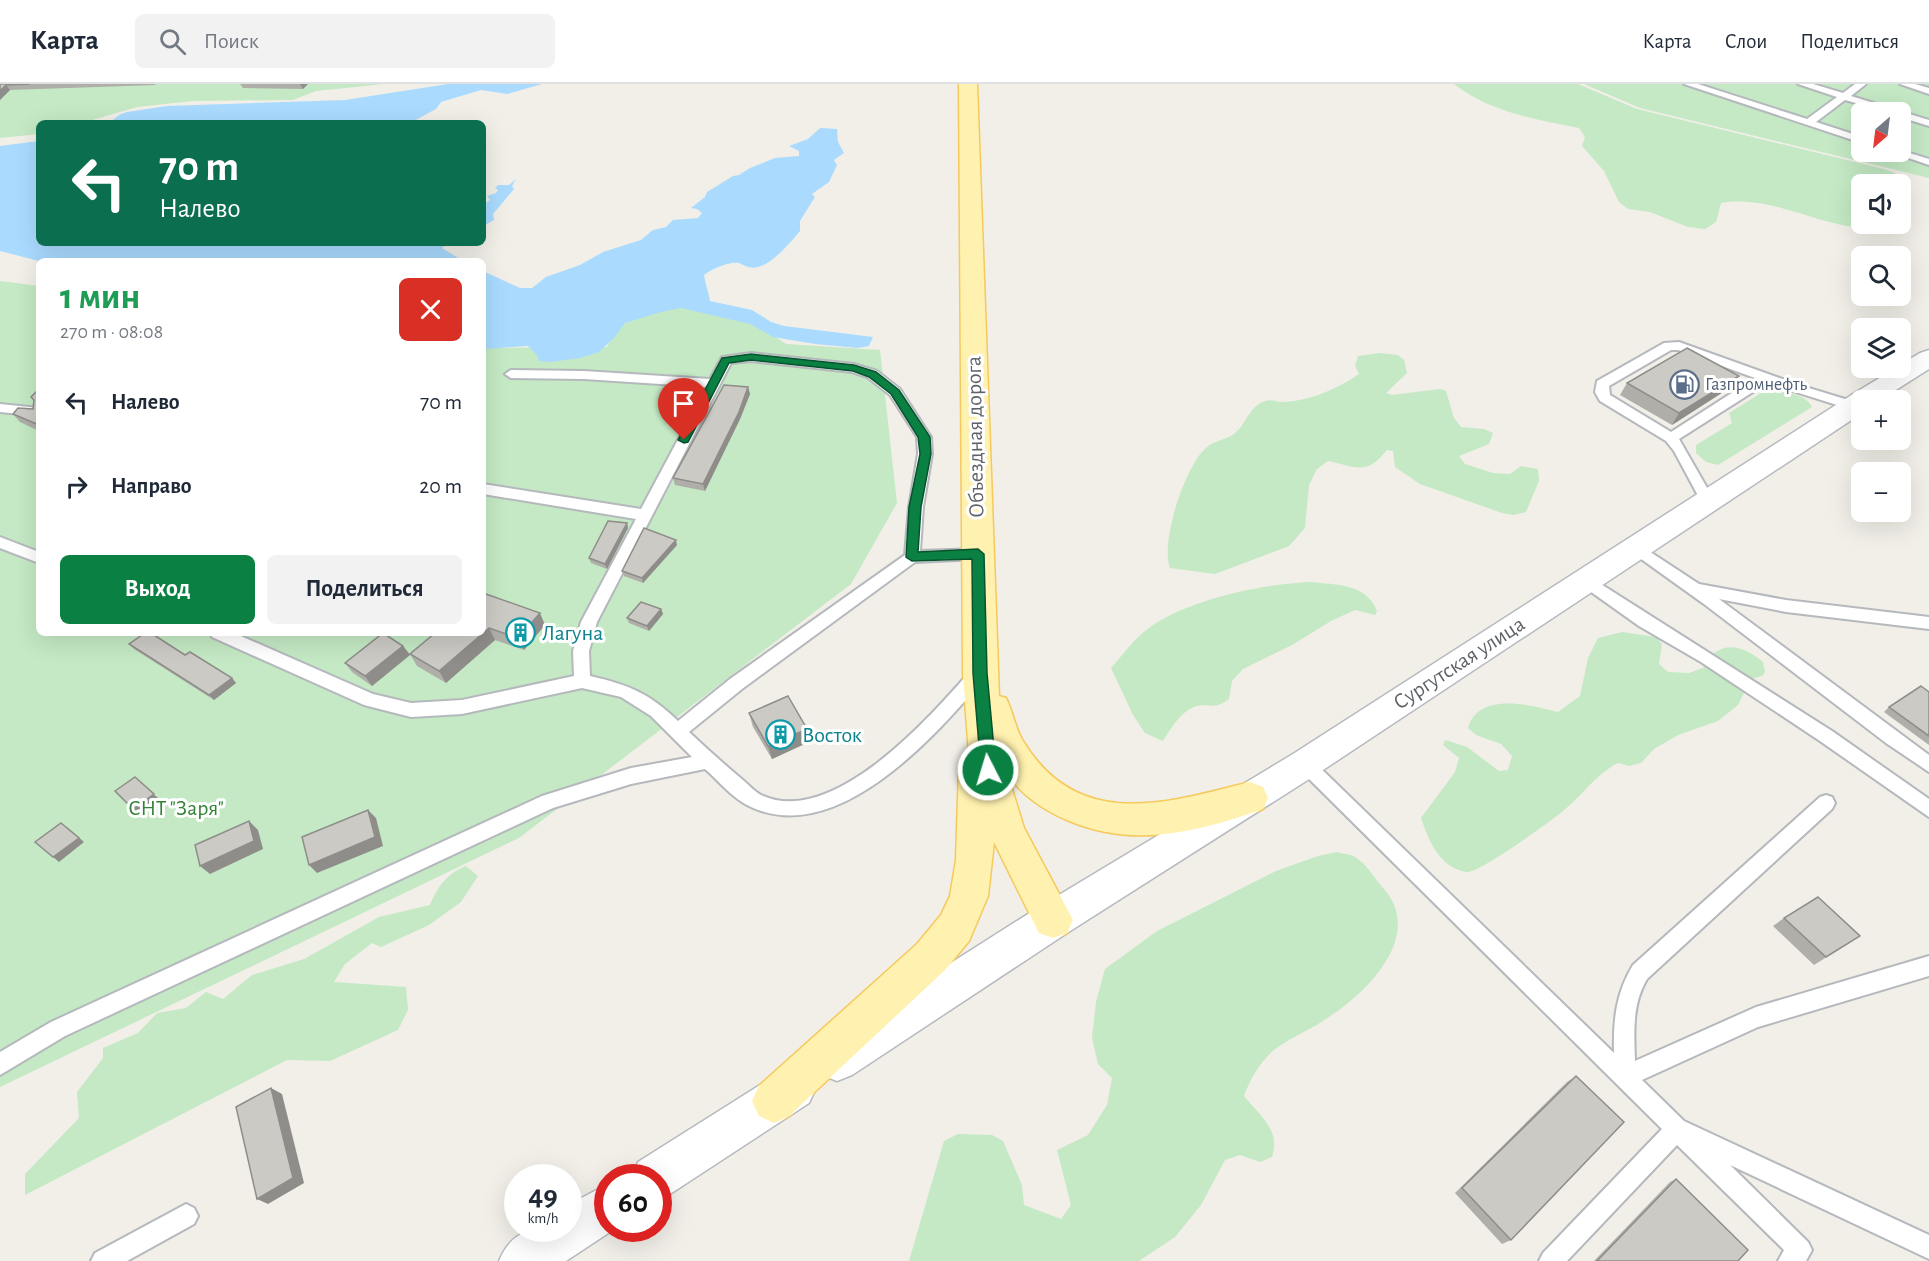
<!DOCTYPE html>
<html lang="ru">
<head>
<meta charset="utf-8">
<style>
	body { margin:0; font-family:"Alegreya Sans",sans-serif; background:#f2f2f3; color:#1f2937; height:100vh; display:flex; flex-direction:column; font-size:22px; white-space:nowrap }
	* { box-sizing:border-box; margin:0 }
	p { font-size:20px; color:#747a83 }
	.icon { flex:none; width:33px; height:33px; fill:none; stroke:currentColor; stroke-width:2; stroke-linecap:round; stroke-linejoin:round }
	.map { position:relative; flex:1; overflow:hidden }
	.details { position:absolute; left:36px; top:174px; width:450px; height:378px; display:flex; flex-direction:column; background:#fff; border-radius:9px; box-shadow:0 6px 24px #0002 }
	.details>* { flex:none }
	.top-card { position:absolute; left:36px; top:36px; width:450px; height:126px; border-radius:9px; box-shadow:0 6px 24px #0002; background:#0b6e4f; color:#fff; overflow:hidden }
	.needle { width:39px; rotate:208deg }
	.controls { position:absolute; left:1851px; top:18px; display:grid; gap:12px }
	.controls a { display:grid; place-items:center; width:60px; height:60px; border-radius:9px; background:#fff; box-shadow:0 6px 24px #0002; font-size:30px }
	.speed { position:absolute; left:504px; top:1080px; display:flex; gap:12px; font-size:30px; font-weight:700; text-align:center }
	.speed>* { display:grid; place-content:center; width:78px; height:78px; border-radius:50%; background:#fff; box-shadow:0 6px 24px #0002; line-height:1 }
	.speed small { font-size:15px; font-weight:400 }
	.speed .limit { border:9px solid #d22; background:#fff; color:#111 }
	.pin { position:absolute; display:grid; place-items:center; width:51px; height:51px; color:#fff; margin:-62px -26px; border-radius:50% 50% 50% 0; rotate:-45deg; box-shadow:0 0 6px #0007 }
	.pin .icon { rotate:45deg }
	.me { position:absolute; width:66px; margin:-33px; rotate:355deg; stroke-linejoin:round; filter:drop-shadow(0 0 4px #0008) }
	.turn { display:flex; align-items:center; gap:21px; height:126px; padding:0 24px; font-size:27px }
	.turn .icon { width:78px; height:78px; stroke-width:2.5 }
	.turn b { display:block; font-size:42px; line-height:51px }
	.round { display:grid; place-items:center; flex:none; width:63px; height:63px; border-radius:9px; background:#f2f2f3 }
	.headline { display:flex; align-items:center; justify-content:space-between; height:102px; padding:0 24px }
	h1 { font-size:36px; font-weight:700; line-height:45px; color:#1e9e55 }
	.cta { display:flex; gap:12px; margin-top:auto; padding:12px 24px }
	.cta a { flex:1; height:69px; border-radius:9px; background:#0b8043; color:#fff; font-size:24px; font-weight:700; line-height:69px; text-align:center }
	.cta a+a { background:#f2f2f3; color:#1f2937 }
	ul { padding:0; list-style:none }
	li { display:flex; align-items:center; gap:18px; height:84px; padding:0 24px }
	li div { flex:1 }
	li b { display:block; font-size:22px }
	li em { font-style:normal }
	header { display:flex; align-items:center; gap:36px; box-sizing:border-box; height:84px; padding:0 30px; background:#fff; border-bottom:2px solid #e0e1e3 }
	header strong { font-size:28px }
	nav { display:flex; gap:33px; margin-inline-start:auto; font-size:21px }
	.search { width:420px; height:54px; background:#f2f2f3; display:flex; align-items:center; gap:15px; box-sizing:border-box; padding:0 21px; border-radius:9px; color:#747a83; font-size:22px }
	.map>svg:first-child { display:block }
	.green { fill:#c4e9c4; fill-rule:evenodd }
	.water { fill:#aadbff }
	.lines { fill:none; stroke-linecap:round; stroke-linejoin:round }
	.lane-casing { stroke:#b5b8bc; stroke-width:4 }
	.secondary-casing { stroke:#b6babf; stroke-width:3 }
	.primary-casing { stroke:#f6c95c; stroke-width:3 }
	.lane { fill:#fff; fill-rule:evenodd }
	.secondary { fill:#fff; fill-rule:evenodd }
	.primary { fill:#fff1af; fill-rule:evenodd }
	.wall { fill:#afaea9 }
	.shaded-wall { fill:#8f8d8a }
	.building { fill:#cccac5; stroke:#8f8d8a; stroke-width:1.5 }
	.route { fill:#0b8043; stroke:#07532c; stroke-width:1.5 }
	.labels { text-anchor:middle; dominant-baseline:central; stroke-width:6; stroke-linejoin:round; paint-order:stroke }
	.far-service-label { font-size:18px; fill:#4e5e75; stroke:#fff; text-anchor:start }
	.street-label { font-size:22px; fill:#5f6368; stroke:#fff }
	.culture-label { font-size:22px; fill:#0d838f; stroke:#fff; text-anchor:start }
	.park-label { font-size:22px; fill:#328335; stroke:#fff }
</style>
</head>
<body>
<header>
<strong>Карта</strong>
<div class="search"><svg class="icon" aria-label="search" viewBox="0 0 24 24"><circle cx="10" cy="10" r="6"/><path d="M15 15l6 6"/></svg>Поиск</div>
<nav><a>Карта</a><a>Слои</a><a>Поделиться</a></nav>
</header>
<div class="map">
<svg width="1929" height="1177" viewBox="0 0 1929 1177">
	<rect width="100%" height="100%" fill="#f1efe8"/>
	<g class="green">
		<polygon points="0,0 384,0 316,7 293,16 193,17 137,23 82,39 39,39 39,50 0,54"/>
		<path d="M1454,0H1578L1637,25L1884,85L1895,89L1894,92L1880,100H1862V140H1872L1869,144C1819,144 1773,110 1721,119L1716,138L1705,145L1688,143L1650,128L1628,125L1619,118L1604,87L1582,62L1585,53L1579,44C1534,35 1490,28 1454,0Z"/>
		<path d="M1584,0H1929V94L1640,24ZM1862,28H1900V68H1862Z"/>
		<polygon points="0,197 39,202 39,549 483,549 483,264 607,263 623,232 685,216 737,227 786,260 880,266 897,419 851,500 519,754 0,1003"/>
		<path d="M1380,269L1398,271L1404,276L1407,289L1386,309L1392,311L1440,305L1446,307L1454,334L1461,343L1484,345L1493,349L1489,360L1459,372L1465,380L1493,389L1510,390L1521,382L1538,385L1539,397L1526,428L1513,431L1502,429L1420,400L1395,383L1393,367L1387,366C1366,392 1357,383 1328,377L1317,385L1309,401L1305,444L1289,462L1215,490L1170,484C1160,458 1185,382 1206,364C1214,356 1226,356 1234,350C1247,340 1248,323 1265,317C1271,315 1276,318 1282,318C1308,318 1339,304 1359,290L1355,282L1358,272Z"/>
		<path d="M1773,307C1786,308 1806,310 1812,323L1718,381L1706,378L1696,369V361L1732,339L1729,329L1761,309Z"/>
		<path d="M1311,498C1336,501 1366,499 1377,527L1375,531L1355,526L1331,537L1292,561L1243,585L1232,597L1229,615C1212,627 1212,619 1197,622C1181,626 1171,645 1163,657L1145,649L1133,631L1111,584C1122,572 1132,557 1145,547C1184,516 1262,500 1311,498Z"/>
		<path d="M1622,548L1656,553L1662,560L1659,580L1668,588L1689,589L1703,584C1718,555 1741,560 1763,578L1765,588L1762,592L1751,595L1738,621L1718,637L1678,651L1654,665L1641,679L1629,682L1618,679C1595,691 1583,711 1563,727C1551,737 1477,791 1466,788C1439,783 1429,757 1421,734L1455,688L1459,674L1443,661L1445,656L1467,663L1499,687L1508,686L1512,672L1501,660L1476,651L1468,644C1478,607 1532,621 1558,628L1580,612L1588,574L1598,554Z"/>
		<path d="M1337,768C1343,770 1351,770 1355,773C1366,779 1375,795 1383,804C1425,850 1369,907 1329,933C1312,945 1291,953 1274,966C1260,978 1250,995 1244,1012C1260,1032 1281,1046 1272,1073L1260,1078L1240,1071L1225,1076L1201,1121L1175,1153L1139,1177H909L944,1057L958,1050L992,1051L1003,1057L1022,1101L1024,1121L1061,1135L1071,1121L1057,1066L1088,1051L1107,1021L1112,994L1098,980L1092,954L1096,918L1105,885L1157,847L1276,787L1318,772Z"/>
		<path d="M466,782L478,792L461,818L429,841L381,863L372,859L345,880L334,898L406,903L408,926L398,946L330,977L287,976L25,1111V1090L79,1034L77,1008L103,974V964L138,949L157,929L186,924L206,908L223,915L252,891L304,875L379,833L430,821C437,804 447,789 466,782Z"/>
	</g>
	<g class="water">
		<polygon points="448,0 542,0 507,10 481,6 441,18 436,25 410,39 109,39 119,31 127,28 167,22 345,16"/>
		<path d="M820,44L837,45L838,58L844,69L834,76L837,81L829,98L812,110L815,113L800,137V147C791,158 772,180 758,183C750,185 746,182 739,179C730,177 711,185 704,191C705,200 709,209 710,217L752,226L771,238L784,242L873,253L869,262L858,264L815,260L773,253L750,240L681,224L661,228L625,239L613,255L599,268L580,274L550,278L539,277L537,271L528,262L483,265V187L520,204H532L546,193L580,181L603,168L641,156L653,146L666,143L673,136L698,134L702,129L697,125L691,124L705,113L707,108L733,92L739,91L750,84L775,74L799,72V67L789,62L808,55Z"/>
		<polygon points="39,57 39,159 448,159 442,164 463,177 39,177 0,167 0,62"/>
		<polygon points="516,95 512,102 514,105 493,130 494,136 483,142 483,121 490,116 487,112 496,109 498,106 495,104 498,101 509,101"/>
	</g>
	<g class="lines">
		<defs>
			<g id="lane">
				<polygon points="1684,0 1698,0 1807,35 1837,13 1798,0 1813,0 1843,9 1855,0 1866,0 1851,12 1929,36 1929,42 1900,33 1900,28 1887,28 1845,16 1816,38 1862,53 1862,59"/>
				<polygon points="1900,0 1915,0 1929,4 1929,10"/>
				<polygon points="1900,66 1929,75 1929,81 1891,68"/>
				<path d="M1679,258L1799,301L1858,319L1860,322L1853,326L1767,299L1679,355L1714,416L1707,421L1702,419L1674,367L1666,357L1600,317L1595,308L1597,297L1664,259ZM1671,266H1678L1755,294L1671,348L1610,311L1609,302Z"/>
				<path d="M751,269L854,280L877,287L900,305L931,353L932,370L923,423L920,467L978,465L983,466L986,470L983,474L978,475L915,478L742,605L689,648C707,665 725,681 744,697C749,701 755,708 761,711C833,745 932,631 973,584L979,582L985,584L987,589L985,594C935,652 838,763 751,723C734,716 719,697 705,685L631,700L553,724L65,952L0,991V968L51,938L542,712L631,684L692,673L651,632L621,613L582,604L462,630L411,633L364,621L212,553L210,549H234L373,610L411,619L462,616L574,592L573,567L581,538L636,435L483,410V400L641,425L706,303L584,295L511,294L505,290L511,286L584,287L710,295L722,273ZM751,277L852,288L867,293L890,311L917,353L918,370L909,423L905,471L730,595L678,637C649,609 629,601 590,592L589,567L597,538L731,279Z"/>
				<polygon points="0,320 39,324 39,332 0,328"/>
				<polygon points="0,453 39,468 39,479 0,464"/>
				<polygon points="1635,458 1699,500 1786,516 1929,533 1929,545 1786,528 1719,515 1929,671 1929,688 1886,659 1704,520 1630,467 1628,463 1630,459"/>
				<polygon points="1585,490 1832,647 1929,715 1929,733 1820,657 1701,578 1639,542 1580,500 1577,496 1580,492"/>
				<path d="M1305,673L1311,675L1614,969C1613,936 1616,909 1633,881L1820,713L1826,711L1832,713L1835,719L1832,725L1647,895C1632,920 1634,948 1635,977L1756,923L1929,872V892L1758,943L1642,996L1684,1037L1929,1151V1175L1730,1081L1808,1158L1812,1166L1806,1177H1778L1784,1166L1677,1061L1567,1177H1539L1543,1169L1662,1045L1299,685L1296,680L1299,675Z"/>
				<polygon points="186,1120 194,1124 198,1132 194,1140 127,1177 91,1177 95,1169"/>
			</g>
			<g id="secondary">
				<polygon points="1929,266 1929,285 1880,316 1862,316 1862,329 1317,690 1067,849 852,991 837,997 822,991 816,976 822,961 1039,823 1293,670 1853,310 1896,284 1900,284 1900,281 1920,269"/>
				<polygon points="794,982 809,989 816,1004 809,1019 670,1110 658,1115 658,1094 632,1094 638,1078 779,989"/>
				<path d="M608,1100V1144H616L566,1177H499C513,1143 536,1144 568,1144V1121Z"/>
			</g>
			<path id="primary" d="M959,0H977L999,612L1006,614C1013,628 1015,644 1023,657C1078,748 1167,719 1250,698L1263,703L1268,714L1263,725C1197,748 1134,765 1067,736C1044,726 1021,711 1007,689L1024,744L1073,836L1067,849L1053,854L1039,849L994,758L988,812L969,857L945,886L789,1032L774,1039L759,1032L752,1017L759,1002L917,860L941,831L950,812L956,776L959,683L965,672L969,671L963,589Z"/>
		</defs>
		<use href="#lane" class="lane-casing"/>
		<use href="#secondary" class="secondary-casing"/>
		<use href="#primary" class="primary-casing"/>
		<use href="#lane" class="lane"/>
		<use href="#secondary" class="secondary"/>
		<use href="#primary" class="primary"/>
	</g>
	<g class="wall">
		<polygon points="0,0 156,0 155,1 10,6 0,16"/>
		<polygon points="240,0 308,0 303,5 243,4"/>
		<polygon points="1627,299 1731,303 1672,341 1620,311"/>
		<polygon points="748,303 750,310 740,335 705,407 675,401 673,394"/>
		<polygon points="39,305 39,347 20,338 13,330 33,325 34,317 31,313"/>
		<polygon points="627,439 628,444 607,485 591,479 589,474"/>
		<polygon points="677,461 643,499 624,492 622,487"/>
		<polygon points="483,509 545,541 524,566 495,556 446,599 417,582 410,570 483,549"/>
		<polygon points="661,525 663,530 649,547 629,539 627,534"/>
		<polygon points="129,560 185,571 232,594 236,599 214,616 134,565"/>
		<polygon points="403,562 410,571 372,602 352,588 345,579"/>
		<polygon points="1929,608 1929,661 1884,628 1889,623"/>
		<polygon points="749,629 807,645 809,658 772,675 753,643"/>
		<polygon points="1784,834 1860,852 1814,881 1773,842"/>
		<polygon points="1576,992 1511,1156 1502,1160 1455,1109 1567,998"/>
		<polygon points="1676,1095 1738,1177 1594,1177 1670,1098"/>
	</g>
	<g class="shaded-wall">
		<polygon points="300,0 308,0 303,5"/>
		<polygon points="6,1 10,6 0,16 0,7"/>
		<polygon points="1739,292 1731,303 1672,341 1679,329"/>
		<polygon points="748,303 750,310 740,335 705,407 703,400"/>
		<polygon points="627,439 628,444 607,485 605,480"/>
		<polygon points="676,456 677,461 643,499 642,494"/>
		<polygon points="661,525 663,530 649,547 647,542"/>
		<polygon points="540,529 545,541 524,566 518,554"/>
		<polygon points="489,544 495,556 446,599 439,587"/>
		<polygon points="403,562 410,571 372,602 365,592"/>
		<polygon points="232,594 236,599 214,616 209,611"/>
		<polygon points="807,645 809,658 772,675 768,662"/>
		<polygon points="135,693 159,715 138,729 133,725"/>
		<polygon points="368,726 376,734 383,762 317,789 309,781"/>
		<polygon points="249,737 258,746 263,765 210,790 200,782"/>
		<polygon points="67,743 84,758 59,778 53,773"/>
		<polygon points="271,1004 282,1010 304,1099 268,1120 257,1115"/>
	</g>
	<g class="building">
		<polygon points="0,0 30,0 6,1 0,7"/>
		<polygon points="1687,264 1739,292 1679,329 1627,299"/>
		<polygon points="724,301 748,303 739,328 703,400 673,394"/>
		<polygon points="39,305 39,341 13,330 18,324 33,325 34,316 31,313"/>
		<polygon points="608,437 627,439 605,480 589,474"/>
		<polygon points="644,444 676,456 642,494 622,487"/>
		<polygon points="483,509 540,529 518,554 489,544 439,587 410,570 435,549 483,549"/>
		<polygon points="641,518 661,525 647,542 627,534"/>
		<polygon points="145,549 151,549 185,571 190,568 232,594 209,611 129,560"/>
		<polygon points="383,549 403,562 365,592 345,579"/>
		<polygon points="1921,602 1929,608 1929,652 1889,623"/>
		<polygon points="788,612 807,645 768,662 749,629"/>
		<polygon points="135,693 154,710 133,725 115,707"/>
		<polygon points="368,726 375,753 309,781 302,753"/>
		<polygon points="249,737 254,757 200,782 195,761"/>
		<polygon points="61,739 79,754 53,773 35,758"/>
		<polygon points="1818,813 1860,852 1826,873 1784,834"/>
		<polygon points="1576,992 1624,1038 1511,1156 1462,1104"/>
		<polygon points="271,1004 293,1094 257,1115 236,1023"/>
		<polygon points="1676,1095 1748,1166 1738,1177 1597,1177"/>
	</g>
	<polygon class="route" points="751,270 854,281 876,288 899,306 930,353 931,370 921,423 918,468 978,465 984,470 987,589 996,686 994,690 988,692 983,690 981,686 973,589 972,475 912,477 906,473 909,423 920,370 918,353 891,310 869,293 853,287 751,276 729,279 688,358 684,359 678,356 722,274"/>
	<defs>
		<symbol id="fuel-ring" viewBox="-11 -11 22 22"><circle r="9.5" fill="#fff" stroke="#5c6f8a" stroke-width="1.5"/><path d="M-5.5-6h7V0h2V4h1.3V-2.5L3-4.5l.8-.8L6-3V5H2.5V1h-1V6h-7ZM-4.2-4.7v3.2H.2V-4.7Z" fill="#5c6f8a"/></symbol>
		<symbol id="building-ring" viewBox="-11 -11 22 22"><circle r="9.5" fill="#fff" stroke="#0f9aa8" stroke-width="1.5"/><path d="M-4-6H4V6H1V3H-1V6H-4ZM-2.5-4.3h1.7v1.8h-1.7ZM.8-4.3h1.7v1.8H.8ZM-2.5-1h1.7V.8h-1.7ZM.8-1h1.7V.8H.8Z" fill="#0f9aa8"/></symbol>
	</defs>
	<g fill-rule="evenodd">
		<use href="#fuel-ring" x="1668" y="284" width="33" height="33"/>
		<use href="#building-ring" x="504" y="532" width="33" height="33"/>
		<use href="#building-ring" x="764" y="634" width="33" height="33"/>
	</g>
	<g class="labels">
		<g class="far-service-label">
			<text x="1705" y="301">Газпромнефть</text>
		</g>
		<g class="street-label">
			<text transform="translate(975 353) rotate(-91)">Объездная дорога</text>
			<text transform="translate(1459 579) rotate(-33)">Сургутская улица</text>
		</g>
		<g class="culture-label">
			<text x="542" y="549">Лагуна</text>
			<text x="802" y="651">Восток</text>
		</g>
		<g class="park-label">
			<text x="176" y="724">СНТ "Заря"</text>
		</g>
	</g>
</svg>
<div class="controls">
<a><svg class="needle" viewBox="-14 -14 28 28"><path d="M0-13l5 13h-10z" fill="#e53935"/><path d="M0 13l5-13h-10z" fill="#747a83"/></svg></a>
<a><svg class="icon" aria-label="sound" viewBox="0 0 24 24"><path d="M4 9h4l5-4v14l-5-4H4zM17 9q2 3 0 6"/></svg></a>
<a><svg class="icon" aria-label="search" viewBox="0 0 24 24"><circle cx="10" cy="10" r="6"/><path d="M15 15l6 6"/></svg></a>
<a><svg class="icon" aria-label="layers" viewBox="0 0 24 24"><path d="M12 4l9 5-9 5-9-5zM3 14l9 5 9-5"/></svg></a>
<a>+</a>
<a>−</a>
</div>
<div class="speed"><div>49<small>km/h</small></div><div class="limit">60</div></div>
<div class="pin" style="left:684px;top:356px;background:#d93025"><svg class="icon" aria-label="arrive" viewBox="0 0 24 24"><path d="M6 21V4h12l-3 4 3 4H6"/></svg></div>
<svg class="me" style="left:988px;top:686px" viewBox="-20 -20 40 40"><circle r="17" fill="#0b8043" stroke="#fff" stroke-width="3"/><path d="M0-11L8 9 0 5-8 9z" fill="#fff"/></svg>
<div class="top-card">
<div class="turn"><svg class="icon" aria-label="left" viewBox="0 0 24 24"><path d="M17 20v-9H6M10 6l-5 5 5 5"/></svg><div><b>70 m</b>Налево</div></div>
</div>
<section class="details">
<div class="headline"><div><h1>1 мин</h1><p>270 m · 08:08</p></div><a class="round" style="background:#d93025;color:#fff"><svg class="icon" aria-label="close" viewBox="0 0 24 24"><path d="M6 6l12 12M18 6L6 18"/></svg></a></div>
<ul>
<li><svg class="icon" aria-label="left" viewBox="0 0 24 24"><path d="M17 20v-9H6M10 6l-5 5 5 5"/></svg><div><b>Налево</b></div><em>70 m</em></li>
<li><svg class="icon" aria-label="right" viewBox="0 0 24 24"><path d="M7 20v-9h11M14 6l5 5-5 5"/></svg><div><b>Направо</b></div><em>20 m</em></li>
</ul>
<div class="cta"><a>Выход</a><a>Поделиться</a></div>
</section>
</div>
</body>
</html>
